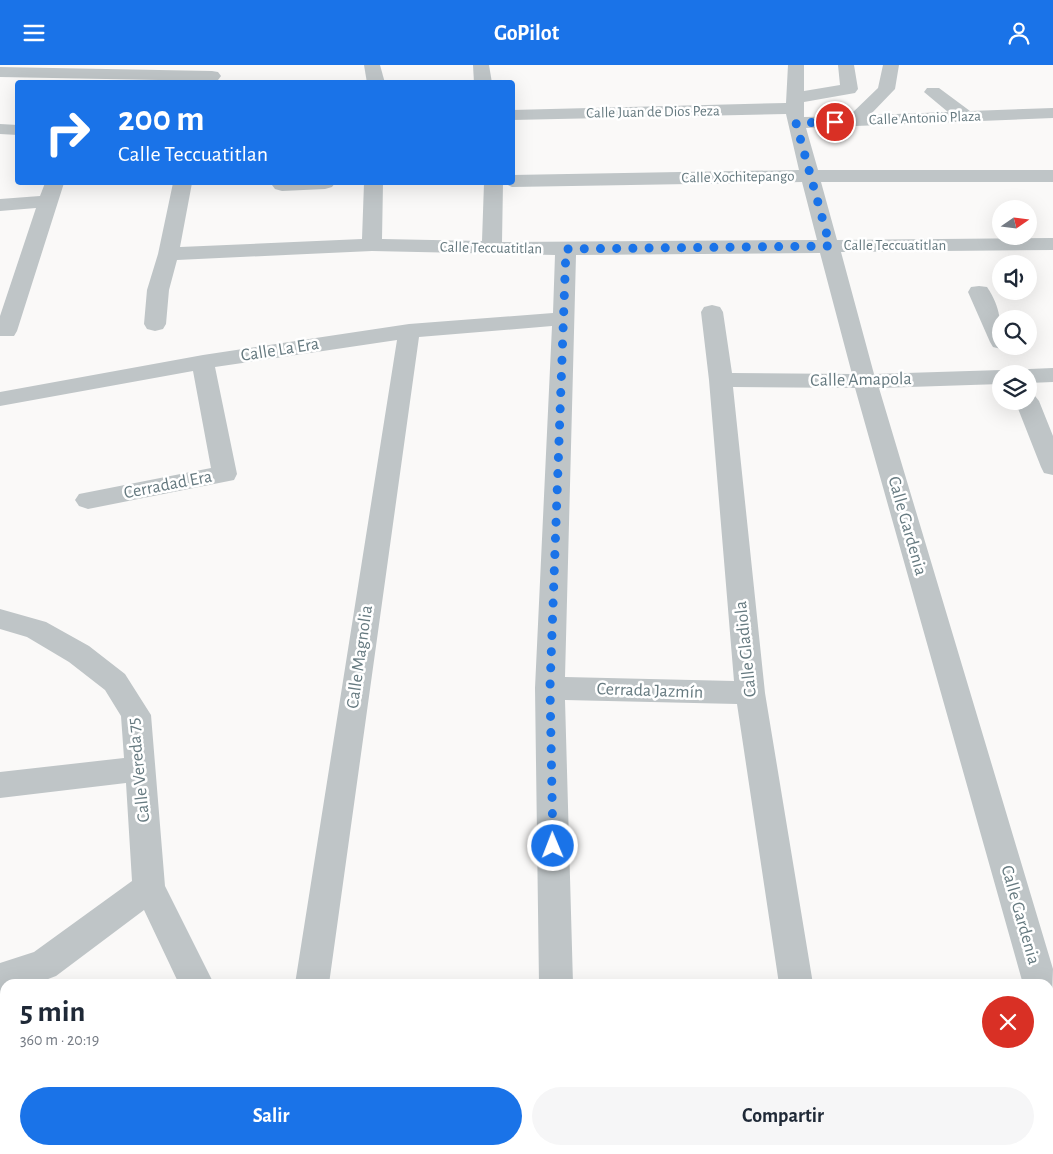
<!DOCTYPE html>
<html lang="es">
<head>
<meta charset="utf-8">
<style>
	body { margin:0; font-family:"Alegreya Sans",sans-serif; background:#f6f6f7; color:#1f2937; height:100vh; display:flex; flex-direction:column; font-size:19px; white-space:nowrap }
	* { box-sizing:border-box; margin:0 }
	p { font-size:16px; color:#747a83 }
	.icon { flex:none; width:28px; height:28px; fill:none; stroke:currentColor; stroke-width:2; stroke-linecap:round; stroke-linejoin:round }
	.map { position:relative; flex:1; overflow:hidden }
	.side { position:absolute; left:0px; top:914px; width:1054px; height:176px; display:flex; flex-direction:column; background:#fff; border-radius:15px 15px 0 0; box-shadow:0 5px 20px #0002 }
	.side>* { flex:none }
	.hud { position:absolute; left:15px; top:15px; width:500px; height:105px; border-radius:5px; box-shadow:0 5px 20px #0002; background:#1a73e8; color:#fff; overflow:hidden }
	.needle { width:32px; rotate:76deg }
	.fabs { position:absolute; left:992px; top:135px; display:grid; gap:10px }
	.fabs a { display:grid; place-items:center; width:45px; height:45px; border-radius:50%; background:#fff; box-shadow:0 5px 20px #0002; font-size:25px }
	.pin { position:absolute; display:grid; place-items:center; width:42px; height:42px; color:#fff; margin:-21px; border:2px solid #fff; border-radius:50%; box-shadow:0 1px 5px #0007 }
	.me { position:absolute; width:55px; margin:-28px; rotate:359deg; stroke-linejoin:round; filter:drop-shadow(0 0 4px #0008) }
	.turn { display:flex; align-items:center; gap:18px; height:105px; padding:0 20px; font-size:22px }
	.turn .icon { width:65px; height:65px; stroke-width:2.5 }
	.turn b { display:block; font-size:35px; line-height:42px }
	.round { display:grid; place-items:center; flex:none; width:52px; height:52px; border-radius:26px; background:#f6f6f7 }
	.overview { display:flex; align-items:center; justify-content:space-between; height:85px; padding:0 20px }
	h1 { font-size:30px; font-weight:700; line-height:38px }
	.primary-button { display:flex; gap:10px; margin-top:auto; padding:10px 20px }
	.primary-button a { flex:1; height:58px; border-radius:30px; background:#1a73e8; color:#fff; font-size:20px; font-weight:700; line-height:58px; text-align:center }
	.primary-button a+a { background:#f6f6f7; color:#1f2937 }
	header { display:flex; justify-content:space-between; align-items:center; height:65px; padding:0 20px; background:#1a73e8; color:#fff; font-size:22px; font-weight:700 }
	.map>svg:first-child { display:block }
	.lines { fill:none; stroke-linecap:round; stroke-linejoin:round }
	.minor { fill:#bfc5c7; fill-rule:evenodd }
	.route { stroke:#1a73e8; stroke-width:9; stroke-dasharray:0 16.2 }
	.labels { text-anchor:middle; dominant-baseline:central; stroke-width:5; stroke-linejoin:round; paint-order:stroke }
	.far-street-label { font-size:15px; fill:#667a80; stroke:#fff }
	.street-label { font-size:18px; fill:#667a80; stroke:#fff }
</style>
</head>
<body>
<header><svg class="icon" aria-label="menu" viewBox="0 0 24 24"><path d="M4 6h16M4 12h16M4 18h16"/></svg>GoPilot<svg class="icon" aria-label="person" viewBox="0 0 24 24"><circle cx="12" cy="8" r="4"/><path d="M4 21q1-7 8-7t8 7"/></svg></header>
<div class="map">
<svg width="1053" height="1089" viewBox="0 0 1053 1089">
	<rect width="100%" height="100%" fill="#faf9f8"/>
	<g class="lines">
		<g class="minor">
			<polygon points="364,0 380,0 385,18 367,18"/>
			<polygon points="473,0 489,0 492,18 474,18"/>
			<path d="M788,0H804V26L840,20L838,0H854L858,24L855,28L804,37V52L849,51L878,23L883,0H899L895,24L870,50L948,47L924,27L927,23H939L970,46L1053,43V53L806,63L818,105H1053V117H821L837,175L1053,173V185L841,187L874,309L1001,305L1010,309H1001V319L879,323L1053,904L1052,930L1049,932V919H1023L855,323L733,322L765,628L813,919H779L737,639L565,635L573,919H539L535,623L552,261L419,272L329,919H295L397,275L215,302L237,409L234,415L88,444L79,441L75,435L79,429L211,403L193,306L0,341V327L203,290L409,259L553,248L555,190L372,186L177,195L169,225L166,259L163,264L155,266L147,264L144,259L147,225L158,189L173,118H192L180,182L362,174L364,118H383L382,174L482,176L484,118H503L502,177L817,175L802,117L512,122L503,118H512V110L799,105L786,49L512,55V45L786,38ZM820,188L852,309L732,308L723,247L720,242L712,240L704,242L701,247L709,315L734,616L565,612L576,190Z"/>
			<polygon points="0,2 212,6 218,7 221,11 218,15 212,16 0,12"/>
			<polygon points="0,59 18,60 18,70 0,69"/>
			<polygon points="45,118 64,118 17,266 14,271 0,271 0,251 36,143 0,146 0,134 40,131"/>
			<polygon points="274,118 335,118 332,122 325,124 282,126 275,124 272,120"/>
			<path d="M979,221L987,222C1001,243 1001,258 1001,281L1009,282L1001,284L993,282L990,277L968,227L971,222Z"/>
			<polygon points="1053,303 1053,317 1029,318 1029,309 1019,309 1029,304"/>
			<polygon points="1029,329 1035,331 1039,336 1053,371 1053,410 1044,408 1041,402 1015,336 1029,336"/>
			<polygon points="0,544 46,557 89,581 125,609 151,650 165,821 214,919 179,919 144,845 56,911 35,919 5,919 5,928 0,930 0,898 34,887 132,816 126,718 0,733 0,707 124,693 121,651 105,625 69,597 27,572 0,564"/>
			<polygon points="1049,932 1053,934 1053,980 1049,978"/>
			<polygon points="98,1085 140,1085 138,1089 96,1089"/>
			<polygon points="303,1085 344,1085 346,1089 305,1089"/>
			<rect x="540" y="1085" width="38" height="4"/>
			<rect x="803" y="1085" width="38" height="4"/>
		</g>
	</g>
	<g class="lines">
		<polyline class="route" points="553,781 550,623 566,184 830,181 796,58 835,57"/>
	</g>
	<g class="labels">
		<g class="far-street-label">
			<text transform="translate(653 47) rotate(-1)">Calle Juan de Dios Peza</text>
			<text transform="translate(925 53) rotate(-2)">Calle Antonio Plaza</text>
			<text transform="translate(738 112) rotate(-1)">Calle Xochitepango</text>
			<text x="895" y="180">Calle Teccuatitlan</text>
			<text transform="translate(491 183) rotate(1)">Calle Teccuatitlan</text>
		</g>
		<g class="street-label">
			<text transform="translate(280 285) rotate(-9)">Calle La Era</text>
			<text transform="translate(861 315) rotate(-1)">Calle Amapola</text>
			<text transform="translate(168 420) rotate(-11)">Cerradad Era</text>
			<text transform="translate(907 461) rotate(74)">Calle Gardenia</text>
			<text transform="translate(746 584) rotate(-96)">Calle Gladiola</text>
			<text transform="translate(360 592) rotate(-82)">Calle Magnolia</text>
			<text transform="translate(650 626) rotate(2)">Cerrada Jazmín</text>
			<text transform="translate(139 705) rotate(-96)">Calle Vereda 75</text>
			<text transform="translate(1020 850) rotate(74)">Calle Gardenia</text>
		</g>
	</g>
</svg>
<div class="fabs">
<a><svg class="needle" viewBox="-14 -14 28 28"><path d="M0-13l5 13h-10z" fill="#e53935"/><path d="M0 13l5-13h-10z" fill="#747a83"/></svg></a>
<a><svg class="icon" aria-label="sound" viewBox="0 0 24 24"><path d="M4 9h4l5-4v14l-5-4H4zM17 9q2 3 0 6"/></svg></a>
<a><svg class="icon" aria-label="search" viewBox="0 0 24 24"><circle cx="10" cy="10" r="6"/><path d="M15 15l6 6"/></svg></a>
<a><svg class="icon" aria-label="layers" viewBox="0 0 24 24"><path d="M12 4l9 5-9 5-9-5zM3 14l9 5 9-5"/></svg></a>
</div>
<div class="pin" style="left:835px;top:57px;background:#d93025"><svg class="icon" aria-label="arrive" viewBox="0 0 24 24"><path d="M6 21V4h12l-3 4 3 4H6"/></svg></div>
<svg class="me" style="left:553px;top:781px" viewBox="-20 -20 40 40"><circle r="17" fill="#1a73e8" stroke="#fff" stroke-width="3"/><path d="M0-11L8 9 0 5-8 9z" fill="#fff"/></svg>
<div class="hud">
<div class="turn"><svg class="icon" aria-label="right" viewBox="0 0 24 24"><path d="M7 20v-9h11M14 6l5 5-5 5"/></svg><div><b>200 m</b>Calle Teccuatitlan</div></div>
</div>
<section class="side">
<div class="overview"><div><h1>5 min</h1><p>360 m · 20:19</p></div><a class="round" style="background:#d93025;color:#fff"><svg class="icon" aria-label="close" viewBox="0 0 24 24"><path d="M6 6l12 12M18 6L6 18"/></svg></a></div>
<div class="primary-button"><a>Salir</a><a>Compartir</a></div>
</section>
</div>
</body>
</html>
